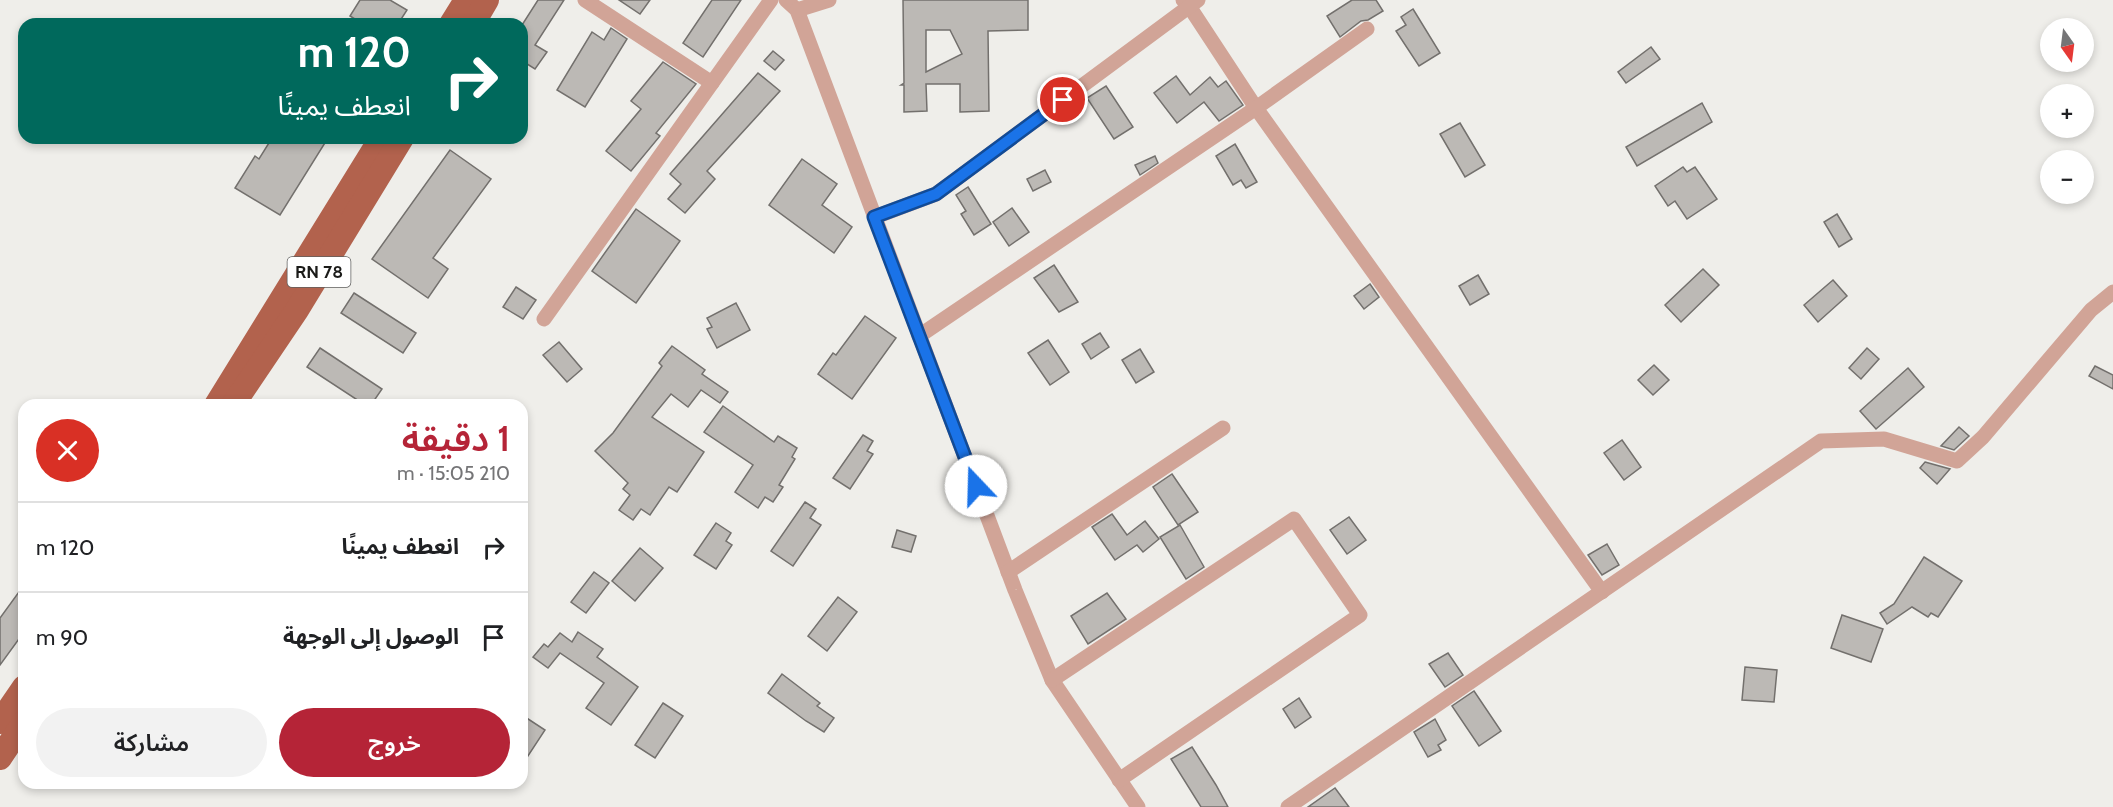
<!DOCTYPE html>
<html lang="ar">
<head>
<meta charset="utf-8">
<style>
	body { margin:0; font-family:Cabin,"Noto Sans Arabic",sans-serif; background:#f2f2f2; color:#202124; direction:rtl; height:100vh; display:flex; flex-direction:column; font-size:22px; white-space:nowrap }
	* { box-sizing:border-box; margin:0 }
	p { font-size:20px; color:#757577 }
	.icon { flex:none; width:33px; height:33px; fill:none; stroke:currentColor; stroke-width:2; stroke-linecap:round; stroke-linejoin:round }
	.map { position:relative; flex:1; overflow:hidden; direction:ltr }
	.details { position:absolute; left:18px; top:399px; width:510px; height:390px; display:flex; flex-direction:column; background:#fff; border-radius:18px; box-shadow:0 3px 9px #0003; direction:rtl }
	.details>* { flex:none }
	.banner { position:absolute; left:18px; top:18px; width:510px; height:126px; border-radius:18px; box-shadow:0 3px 9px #0003; direction:rtl; background:#00695c; color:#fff; overflow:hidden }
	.needle { width:39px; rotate:166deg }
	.controls { position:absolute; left:2040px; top:18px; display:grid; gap:12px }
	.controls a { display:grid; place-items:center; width:54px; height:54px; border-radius:50%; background:#fff; box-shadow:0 3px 9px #0003; font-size:30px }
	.pin { position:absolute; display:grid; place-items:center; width:51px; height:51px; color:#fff; margin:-26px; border:3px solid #fff; border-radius:50%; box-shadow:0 2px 6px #0007 }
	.me { position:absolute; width:66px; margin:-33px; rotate:339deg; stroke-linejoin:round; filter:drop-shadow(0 0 4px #0008) }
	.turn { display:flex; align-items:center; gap:21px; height:126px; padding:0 18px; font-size:27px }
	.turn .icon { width:78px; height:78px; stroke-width:2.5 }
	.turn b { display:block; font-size:42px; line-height:51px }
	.round { display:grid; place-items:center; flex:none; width:63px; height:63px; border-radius:32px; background:#f2f2f2 }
	.head { display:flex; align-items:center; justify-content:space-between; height:102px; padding:0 18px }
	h1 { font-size:36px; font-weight:600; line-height:45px; color:#b52437 }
	.action { display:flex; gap:12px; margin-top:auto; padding:12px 18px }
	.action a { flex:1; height:69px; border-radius:36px; background:#b52437; color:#fff; font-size:24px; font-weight:600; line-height:69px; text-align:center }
	.action a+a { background:#f2f2f2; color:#202124 }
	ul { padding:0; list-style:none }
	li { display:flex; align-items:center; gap:18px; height:90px; padding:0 18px; border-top:2px solid #e0e0e0 }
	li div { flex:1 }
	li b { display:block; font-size:22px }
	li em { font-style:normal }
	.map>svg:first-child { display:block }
	.building { fill:#bcb9b5; stroke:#73706d; stroke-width:1.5; fill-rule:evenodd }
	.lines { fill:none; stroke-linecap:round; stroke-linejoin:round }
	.street { stroke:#d1a497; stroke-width:15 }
	.primary { stroke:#b2624d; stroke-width:24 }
	.route-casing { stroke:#114b97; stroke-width:15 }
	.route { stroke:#1a73e8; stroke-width:10 }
	.labels { text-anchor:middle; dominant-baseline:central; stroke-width:6; stroke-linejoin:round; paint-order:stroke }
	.shield { fill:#fff; stroke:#5f5f5e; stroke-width:1.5 }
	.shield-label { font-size:18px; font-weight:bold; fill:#1b1b19 }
</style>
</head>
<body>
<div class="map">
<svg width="2113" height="807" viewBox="0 0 2113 807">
	<rect width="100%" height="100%" fill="#efeeea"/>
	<g class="building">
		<polygon points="360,0 390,0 407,10 398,24 363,24 350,16"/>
		<polygon points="538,0 564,0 535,45 547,52 535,69 524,62 522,64 522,25"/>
		<polygon points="619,0 650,0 640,14"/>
		<polygon points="712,0 741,0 703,57 683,43"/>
		<path d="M903,0H1028V30L988,31L989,111L960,112V84H926L927,111L904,112V85H901L904,83ZM926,30H950L962,54L926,72Z"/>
		<polygon points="1352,0 1376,0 1383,11 1368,20 1361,21 1340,37 1327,16"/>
		<polygon points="1413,9 1440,53 1419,66 1396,31 1406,25 1401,17"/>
		<polygon points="611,28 627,39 585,107 557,90 592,32 604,40"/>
		<polygon points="1651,47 1660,59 1626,83 1618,72"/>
		<polygon points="773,51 784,60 775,70 764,61"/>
		<polygon points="663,62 696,84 656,133 660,136 631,171 606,151 641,109 631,101"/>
		<polygon points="758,73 780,91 707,171 715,179 685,213 668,199 681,184 670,174"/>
		<polygon points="1176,76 1190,95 1210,77 1218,87 1226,81 1243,105 1219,121 1204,102 1177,123 1154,93"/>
		<polygon points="1106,86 1133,127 1114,139 1087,98"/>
		<polygon points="1702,103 1712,122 1637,166 1626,147"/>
		<polygon points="1460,123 1485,165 1465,177 1440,134"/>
		<polygon points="272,138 328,138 280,215 235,188 255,156 259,159"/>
		<polygon points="1235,144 1257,182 1246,188 1241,180 1233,185 1216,156"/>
		<polygon points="450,150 491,179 433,258 448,269 428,298 372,259"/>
		<polygon points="1155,156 1158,163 1140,175 1135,165"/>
		<polygon points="802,159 837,184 822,205 852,227 834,253 769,205"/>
		<polygon points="1683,167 1687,172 1695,167 1717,199 1687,219 1675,201 1668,206 1655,186"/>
		<polygon points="1045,170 1051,182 1033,191 1027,179"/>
		<polygon points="968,187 991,224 974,235 961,214 966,211 956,195"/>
		<polygon points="1012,208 1029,232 1009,246 993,222"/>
		<polygon points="636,209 680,241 636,303 592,271"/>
		<polygon points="1837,214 1852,239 1839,247 1824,222"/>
		<polygon points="1054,265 1078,302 1059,312 1034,278"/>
		<polygon points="1703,269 1719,285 1681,322 1665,305"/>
		<polygon points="1478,275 1489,294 1470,305 1459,286"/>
		<polygon points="1833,280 1847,296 1818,322 1804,305"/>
		<polygon points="1370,284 1379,297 1364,309 1354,296"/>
		<polygon points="516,287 536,300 523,319 503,307"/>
		<polygon points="354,293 416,333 403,353 341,313"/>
		<polygon points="736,303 750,330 717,348 707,329 712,327 707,318"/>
		<polygon points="865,316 896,338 852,399 818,374 833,353 836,355"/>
		<polygon points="1100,333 1109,347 1091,359 1082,344"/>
		<polygon points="1048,340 1069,372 1050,385 1028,353"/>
		<polygon points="559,342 582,369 567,382 543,355"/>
		<polygon points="672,346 705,370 702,374 728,392 720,403 701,390 688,407 671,394 652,417 704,452 677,492 669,487 650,515 641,509 633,520 619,510 630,495 623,489 628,483 595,451 613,433 662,366 659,363"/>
		<polygon points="320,348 382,389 371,405 365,405 307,367"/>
		<polygon points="1867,348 1879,359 1861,379 1849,368"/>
		<polygon points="1140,349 1154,372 1136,383 1122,360"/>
		<polygon points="1654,365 1669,380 1653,395 1638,380"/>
		<polygon points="2095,366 2113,375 2113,389 2089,376"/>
		<polygon points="1908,368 1924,387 1876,429 1860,411"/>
		<polygon points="723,406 774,442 778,436 797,448 792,457 795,459 779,485 783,487 773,502 765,497 758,508 735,492 753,465 704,432"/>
		<polygon points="1959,427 1969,436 1954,450 1941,446"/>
		<polygon points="863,435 873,441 867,451 873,454 850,489 833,478"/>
		<polygon points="1622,440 1641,467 1624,480 1604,453"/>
		<polygon points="1925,462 1950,469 1937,484 1920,468"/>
		<polygon points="1172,474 1198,512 1178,525 1153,487"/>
		<polygon points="805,502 816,509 810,518 821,525 793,566 771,551"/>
		<polygon points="1112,514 1127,535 1145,521 1159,539 1143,552 1137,545 1115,560 1092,527"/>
		<polygon points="1349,517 1366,540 1347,554 1330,530"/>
		<polygon points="716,523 731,533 726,541 732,545 716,569 694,555"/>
		<polygon points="1180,525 1204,567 1186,579 1160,537"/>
		<polygon points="897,530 916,536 911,552 892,547"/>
		<polygon points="1607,544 1619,565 1602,575 1588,555"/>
		<polygon points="640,548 663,568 635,601 612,581"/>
		<polygon points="1924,557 1962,581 1938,617 1931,613 1928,617 1912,607 1887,624 1880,613 1894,604"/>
		<polygon points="594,572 609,583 586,613 571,602"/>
		<polygon points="24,585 24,632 0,665 0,618"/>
		<polygon points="1107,593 1126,619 1088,644 1071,616"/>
		<polygon points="838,597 857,612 827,651 808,636"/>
		<polygon points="1842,615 1883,629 1871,662 1831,648"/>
		<polygon points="578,632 603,649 597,657 638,687 611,725 586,708 604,683 560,653 548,668 533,657 544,644 548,647 560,633 572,642"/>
		<polygon points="1448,653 1463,675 1445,687 1429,664"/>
		<polygon points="1745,667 1777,670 1774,702 1742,700"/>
		<polygon points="782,674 820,703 817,706 834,718 824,732 806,721 768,693"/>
		<polygon points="1474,691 1501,731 1479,746 1452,706"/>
		<polygon points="1299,698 1311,717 1295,728 1283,709"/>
		<polygon points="663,703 683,716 655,758 635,745"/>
		<polygon points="522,715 545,730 522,765"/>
		<polygon points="1435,719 1446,740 1438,745 1441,750 1428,757 1414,732"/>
		<polygon points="1192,747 1216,785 1228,807 1201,807 1171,759"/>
		<polygon points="1335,788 1349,807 1308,807"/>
	</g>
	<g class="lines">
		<g class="street">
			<polyline points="585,0 712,83"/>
			<polyline points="786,0 797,10 1015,590 1052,680 1138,807"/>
			<polyline points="1183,0 1189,6 1256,108 1602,592"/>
			<polyline points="797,10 829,0"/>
			<polyline points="875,217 936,194 1198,0"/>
			<polyline points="544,319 771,0"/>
			<polyline points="919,336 1256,108 1367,29"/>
			<polyline points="1008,572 1223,428"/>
			<polyline points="1052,680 1294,519 1360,615 1119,780"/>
			<polyline points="1288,807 1821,441 1884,439 1957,461 1983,437 2091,310 2113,292"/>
		</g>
		<g class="primary">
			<polyline points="451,24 466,0"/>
			<polyline points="473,24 487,0"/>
			<polyline points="216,405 381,138"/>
			<polyline points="233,405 297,310 402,138"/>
			<polyline points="0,722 24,687"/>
			<polyline points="0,758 24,722"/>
		</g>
	</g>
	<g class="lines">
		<defs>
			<polyline id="route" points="976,486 874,217 936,194 1063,100"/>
		</defs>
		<use href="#route" class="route-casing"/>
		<use href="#route" class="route"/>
	</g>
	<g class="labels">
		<rect class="shield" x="287.5" y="257" width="63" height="30" rx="4.5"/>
		<g class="shield-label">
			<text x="319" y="272">RN 78</text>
		</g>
	</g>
</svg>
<div class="controls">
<a><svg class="needle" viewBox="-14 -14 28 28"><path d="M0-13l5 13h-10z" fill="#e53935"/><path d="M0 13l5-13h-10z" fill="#757577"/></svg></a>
<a>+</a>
<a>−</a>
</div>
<div class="pin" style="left:1063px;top:100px;background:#d93025"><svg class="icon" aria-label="arrive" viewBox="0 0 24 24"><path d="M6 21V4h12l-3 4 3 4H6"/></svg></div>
<svg class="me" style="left:976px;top:486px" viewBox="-20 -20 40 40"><circle r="19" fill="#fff"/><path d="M0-13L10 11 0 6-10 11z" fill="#1a73e8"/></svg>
<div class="banner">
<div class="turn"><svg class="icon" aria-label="right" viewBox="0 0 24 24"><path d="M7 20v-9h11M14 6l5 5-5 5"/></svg><div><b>120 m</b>انعطف يمينًا</div></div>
</div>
<section class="details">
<div class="head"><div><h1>1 دقيقة</h1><p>210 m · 15:05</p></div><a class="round" style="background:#d93025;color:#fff"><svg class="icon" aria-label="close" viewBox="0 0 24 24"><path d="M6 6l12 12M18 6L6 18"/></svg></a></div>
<ul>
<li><svg class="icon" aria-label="right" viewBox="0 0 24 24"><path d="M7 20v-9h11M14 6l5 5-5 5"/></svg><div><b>انعطف يمينًا</b></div><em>120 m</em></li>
<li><svg class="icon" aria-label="arrive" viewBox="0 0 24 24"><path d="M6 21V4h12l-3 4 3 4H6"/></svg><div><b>الوصول إلى الوجهة</b></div><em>90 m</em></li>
</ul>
<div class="action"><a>خروج</a><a>مشاركة</a></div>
</section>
</div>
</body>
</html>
